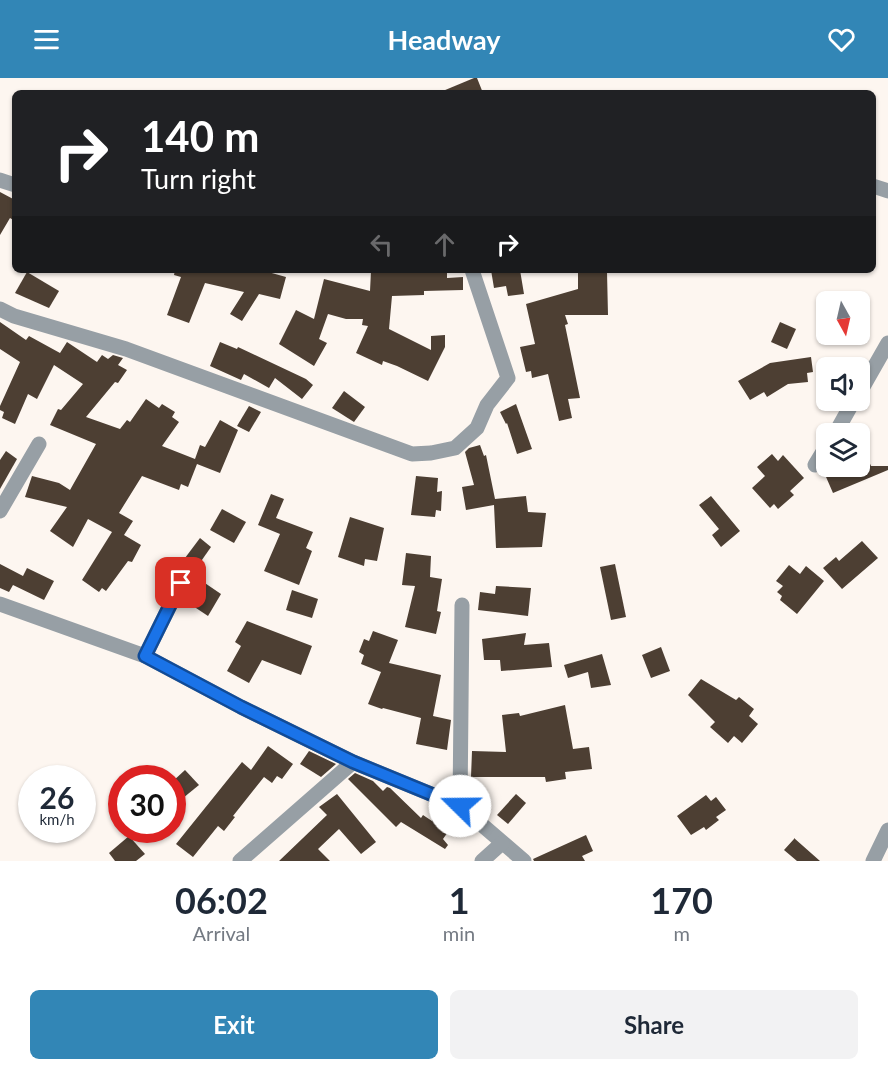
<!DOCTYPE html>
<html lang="en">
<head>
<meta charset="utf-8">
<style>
	body { margin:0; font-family:Lato,sans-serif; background:#f2f2f3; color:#1f2937; height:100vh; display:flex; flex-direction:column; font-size:22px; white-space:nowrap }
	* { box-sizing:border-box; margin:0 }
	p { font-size:20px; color:#747a83 }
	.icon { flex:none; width:33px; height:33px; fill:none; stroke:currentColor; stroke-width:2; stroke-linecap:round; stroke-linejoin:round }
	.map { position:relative; height:783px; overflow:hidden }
	.details { display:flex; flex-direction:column; background:#fff; flex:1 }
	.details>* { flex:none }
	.guide { position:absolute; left:12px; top:12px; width:864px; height:183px; border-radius:9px; box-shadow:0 2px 4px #0004; background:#202124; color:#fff; overflow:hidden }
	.needle { width:39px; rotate:172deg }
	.tools { position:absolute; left:816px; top:213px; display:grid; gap:12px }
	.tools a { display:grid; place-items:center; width:54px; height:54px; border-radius:9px; background:#fff; box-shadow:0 2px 4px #0004; font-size:30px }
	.speed { position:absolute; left:18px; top:687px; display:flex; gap:12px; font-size:30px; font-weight:700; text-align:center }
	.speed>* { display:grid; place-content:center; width:78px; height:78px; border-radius:50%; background:#fff; box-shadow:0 2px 4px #0004; line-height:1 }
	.speed small { font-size:15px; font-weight:400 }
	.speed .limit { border:9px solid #d22; background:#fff; color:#111 }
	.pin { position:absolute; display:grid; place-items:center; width:51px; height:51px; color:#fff; margin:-26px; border-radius:12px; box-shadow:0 3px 9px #0006 }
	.me { position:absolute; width:66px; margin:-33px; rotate:292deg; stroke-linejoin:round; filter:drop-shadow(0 0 4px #0008) }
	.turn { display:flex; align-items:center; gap:21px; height:126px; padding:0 30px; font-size:27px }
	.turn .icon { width:78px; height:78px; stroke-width:2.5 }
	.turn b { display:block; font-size:42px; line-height:51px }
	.lanes { display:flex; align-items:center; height:57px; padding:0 30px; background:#0003; justify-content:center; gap:30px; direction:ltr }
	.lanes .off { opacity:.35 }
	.eta { display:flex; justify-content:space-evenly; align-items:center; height:102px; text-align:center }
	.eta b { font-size:36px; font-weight:700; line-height:42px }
	.primary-button { display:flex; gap:12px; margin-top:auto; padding:12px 30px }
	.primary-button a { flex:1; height:69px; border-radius:9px; background:#3286b6; color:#fff; font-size:24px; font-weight:700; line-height:69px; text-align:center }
	.primary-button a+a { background:#f2f2f3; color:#1f2937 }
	header { display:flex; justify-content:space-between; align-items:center; height:78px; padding:0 30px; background:#3286b6; color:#fff; font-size:27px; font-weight:700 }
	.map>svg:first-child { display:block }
	.building { fill:#4d3f33 }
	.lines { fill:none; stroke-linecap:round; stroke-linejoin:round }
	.minor { stroke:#979fa5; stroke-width:15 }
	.route-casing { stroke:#114b97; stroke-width:15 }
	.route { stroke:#1a73e8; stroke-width:10 }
</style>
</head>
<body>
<header><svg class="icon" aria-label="menu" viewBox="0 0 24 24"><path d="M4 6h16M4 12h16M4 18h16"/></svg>Headway<svg class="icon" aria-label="heart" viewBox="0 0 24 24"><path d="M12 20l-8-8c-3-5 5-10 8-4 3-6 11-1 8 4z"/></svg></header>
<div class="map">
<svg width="888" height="783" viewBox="0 0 888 783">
	<rect width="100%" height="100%" fill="#fdf6f0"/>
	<g class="building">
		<polygon points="474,0 477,0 483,15 438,15"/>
		<polygon points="0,114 15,122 15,143 10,140 0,157"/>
		<polygon points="175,192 261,192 286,199 280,221 259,216 242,243 230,236 244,214 205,205 189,245 167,237 181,199 174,197"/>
		<polygon points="413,192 447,193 447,200 463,199 463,212 424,213 424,217 392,218 389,251 431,272 431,258 445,257 445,269 428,303 397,288 383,283 382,287 356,275 368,248 362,247 363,241 346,241 328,236 319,261 327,265 314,288 279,266 296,232 314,241 324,201 370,213 371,193 413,194"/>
		<polygon points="491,192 520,192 524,216 508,218 506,208 494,210"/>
		<polygon points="27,194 59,213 49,230 15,215"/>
		<polygon points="578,194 607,194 608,237 565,237 568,246 565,247 580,320 568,321 572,340 559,343 548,296 532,300 531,293 526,294 520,269 535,266 526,226 578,211"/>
		<polygon points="0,244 26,262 29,258 60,275 67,264 97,284 102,277 108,281 113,277 123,280 118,287 127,292 118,305 115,304 86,339 120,351 127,342 130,344 146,321 159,330 162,326 175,334 172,339 179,344 162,368 195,381 200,367 205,369 220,342 238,352 220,395 197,386 188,409 181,406 179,412 142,398 119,435 133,443 124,457 141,467 132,484 128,483 106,513 102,510 99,514 82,502 112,454 88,441 73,469 50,453 67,429 25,419 32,398 59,405 70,412 96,366 50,347 58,331 61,332 83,306 54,287 37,321 28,316 15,346 2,340 4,334 0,332 0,328 20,284 0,271"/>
		<polygon points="780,244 796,251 787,271 771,264"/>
		<polygon points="220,264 237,271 238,269 306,301 313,307 302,321 275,300 269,310 244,296 241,302 210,288"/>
		<polygon points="811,279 813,294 807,295 808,304 788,306 767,319 764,314 750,322 738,303 770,285"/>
		<polygon points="344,313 365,329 354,344 332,330"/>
		<polygon points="516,326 532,371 517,376 507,345 506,346 500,334"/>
		<polygon points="249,328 261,334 249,354 237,348"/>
		<polygon points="860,363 871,388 888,388 888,392 833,415 823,392 826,388 860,388"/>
		<polygon points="480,367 484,378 486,377 495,421 526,418 528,434 546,435 542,469 496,470 494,427 466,432 462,409 474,407 465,374 469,370"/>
		<polygon points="6,373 17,381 0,411 0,382"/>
		<polygon points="772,376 778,383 783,377 804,400 790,413 794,417 778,431 774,426 770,430 752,410 765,398 757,389"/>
		<polygon points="416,398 438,400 437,414 442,413 441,433 436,432 435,439 411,437"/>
		<polygon points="271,416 284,421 276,440 313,454 306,470 312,473 299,507 264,493 280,456 258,447"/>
		<polygon points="711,418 740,453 721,469 712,457 719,451 699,427"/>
		<polygon points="222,431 246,444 234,465 210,452"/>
		<polygon points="350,439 384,450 377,483 365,481 364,488 338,479"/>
		<polygon points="200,460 211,469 197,489 185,480"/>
		<polygon points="862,463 878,480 842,511 823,490 836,479 839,483"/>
		<polygon points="406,475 431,478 430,499 442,501 437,533 441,534 436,556 405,549 415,508 402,507"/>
		<polygon points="0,486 23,498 27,490 54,503 44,522 13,507 9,514 0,510"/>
		<polygon points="615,486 626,539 611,542 600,489"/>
		<polygon points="789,487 800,496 806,488 824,503 797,536 780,522 782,518 777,514 783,508 776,503"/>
		<polygon points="196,499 221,516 208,538 184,522"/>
		<polygon points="496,508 531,510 528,538 478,532 480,514 495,516"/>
		<polygon points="292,512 318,521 312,540 286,532"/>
		<polygon points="247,543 312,568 301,597 262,582 249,605 227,593 241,568 235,564"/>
		<polygon points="373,553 398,562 389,585 441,597 433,638 451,642 447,672 416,666 421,640 383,630 382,631 368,626 381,594 361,586 364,577 359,574 364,561 369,563"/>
		<polygon points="526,555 524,567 549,565 552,589 501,593 500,582 484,582 482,561"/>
		<polygon points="661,569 670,593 651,600 642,577"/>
		<polygon points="602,576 611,607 591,610 588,594 568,600 564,587"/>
		<polygon points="701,601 736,622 739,619 754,631 749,638 758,646 742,665 734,658 728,665 710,649 715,644 688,617"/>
		<polygon points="565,627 573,671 589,669 592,691 565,694 566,701 546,704 545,699 471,699 472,673 506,674 502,637 519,635 520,638"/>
		<polygon points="268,668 293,686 282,701 277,698 272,705 264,699 233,738 235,739 224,753 218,748 193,779 176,766 242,684 251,692"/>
		<polygon points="309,673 336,686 321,699 300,686"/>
		<polygon points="185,692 199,707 172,729 172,704"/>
		<polygon points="355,695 373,703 383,713 387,709 390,710 421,740 423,737 432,743 434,740 450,751 443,761 448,767 445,771 401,744 396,749 348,701"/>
		<polygon points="337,716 376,764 361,776 339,751 318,771 330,783 279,783 327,737 319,729"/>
		<polygon points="516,716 526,725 508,746 497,737"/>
		<polygon points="706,717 711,723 716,719 726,732 716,739 719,742 706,752 704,749 691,757 677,738"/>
		<polygon points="586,757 593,773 582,778 585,783 534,783 533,781"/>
		<polygon points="129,758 145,776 136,783 115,783 109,775"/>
		<polygon points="794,761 794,760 820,783 797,783 784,772"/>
	</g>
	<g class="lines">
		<g class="minor">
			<polyline points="0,102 15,107"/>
			<polyline points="873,108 888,113"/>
			<polyline points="0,231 14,238 126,271 412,376 431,375 455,370 477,350 487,327 508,300 472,192"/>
			<polyline points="860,314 888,265"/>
			<polyline points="835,356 854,322"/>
			<polyline points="815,387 826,369"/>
			<polyline points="0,433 39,366"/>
			<polyline points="0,526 145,578 241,629 353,684 460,728 524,783"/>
			<polyline points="145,578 181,505"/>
			<polyline points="460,728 462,527"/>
			<polyline points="240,783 353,684"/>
			<polyline points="482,783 502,765"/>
			<polyline points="873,783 888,752"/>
		</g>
	</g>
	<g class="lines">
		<defs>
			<polyline id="route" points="181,505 145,578 241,629 353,684 460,728"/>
		</defs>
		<use href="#route" class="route-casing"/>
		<use href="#route" class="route"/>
	</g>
</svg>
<div class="tools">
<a><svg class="needle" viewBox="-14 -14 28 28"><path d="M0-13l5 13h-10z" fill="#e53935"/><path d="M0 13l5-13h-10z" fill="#747a83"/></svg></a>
<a><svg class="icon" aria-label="sound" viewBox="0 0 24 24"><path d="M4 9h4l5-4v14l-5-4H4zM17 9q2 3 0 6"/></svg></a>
<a><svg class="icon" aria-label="layers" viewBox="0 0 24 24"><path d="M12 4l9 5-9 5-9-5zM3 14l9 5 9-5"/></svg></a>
</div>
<div class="speed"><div>26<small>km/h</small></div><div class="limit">30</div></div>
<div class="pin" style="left:181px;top:505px;background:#d93025"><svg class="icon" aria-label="arrive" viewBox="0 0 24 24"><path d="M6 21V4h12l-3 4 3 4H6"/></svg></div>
<svg class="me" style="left:460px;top:728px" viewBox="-20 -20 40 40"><circle r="19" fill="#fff"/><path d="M0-13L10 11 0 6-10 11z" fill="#1a73e8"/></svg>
<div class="guide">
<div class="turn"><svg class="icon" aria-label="right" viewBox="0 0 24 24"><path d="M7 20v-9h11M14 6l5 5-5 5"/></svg><div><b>140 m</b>Turn right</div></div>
<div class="lanes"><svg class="icon off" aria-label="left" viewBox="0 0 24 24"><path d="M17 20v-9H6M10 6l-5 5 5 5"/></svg><svg class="icon off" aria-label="ahead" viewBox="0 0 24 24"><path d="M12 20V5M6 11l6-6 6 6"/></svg><svg class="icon" aria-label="right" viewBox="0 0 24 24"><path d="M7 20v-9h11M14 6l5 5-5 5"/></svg></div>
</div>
</div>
<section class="details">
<div class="eta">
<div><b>06:02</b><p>Arrival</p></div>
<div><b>1</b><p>min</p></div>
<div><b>170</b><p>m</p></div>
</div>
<div class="primary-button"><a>Exit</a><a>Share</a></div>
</section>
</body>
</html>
